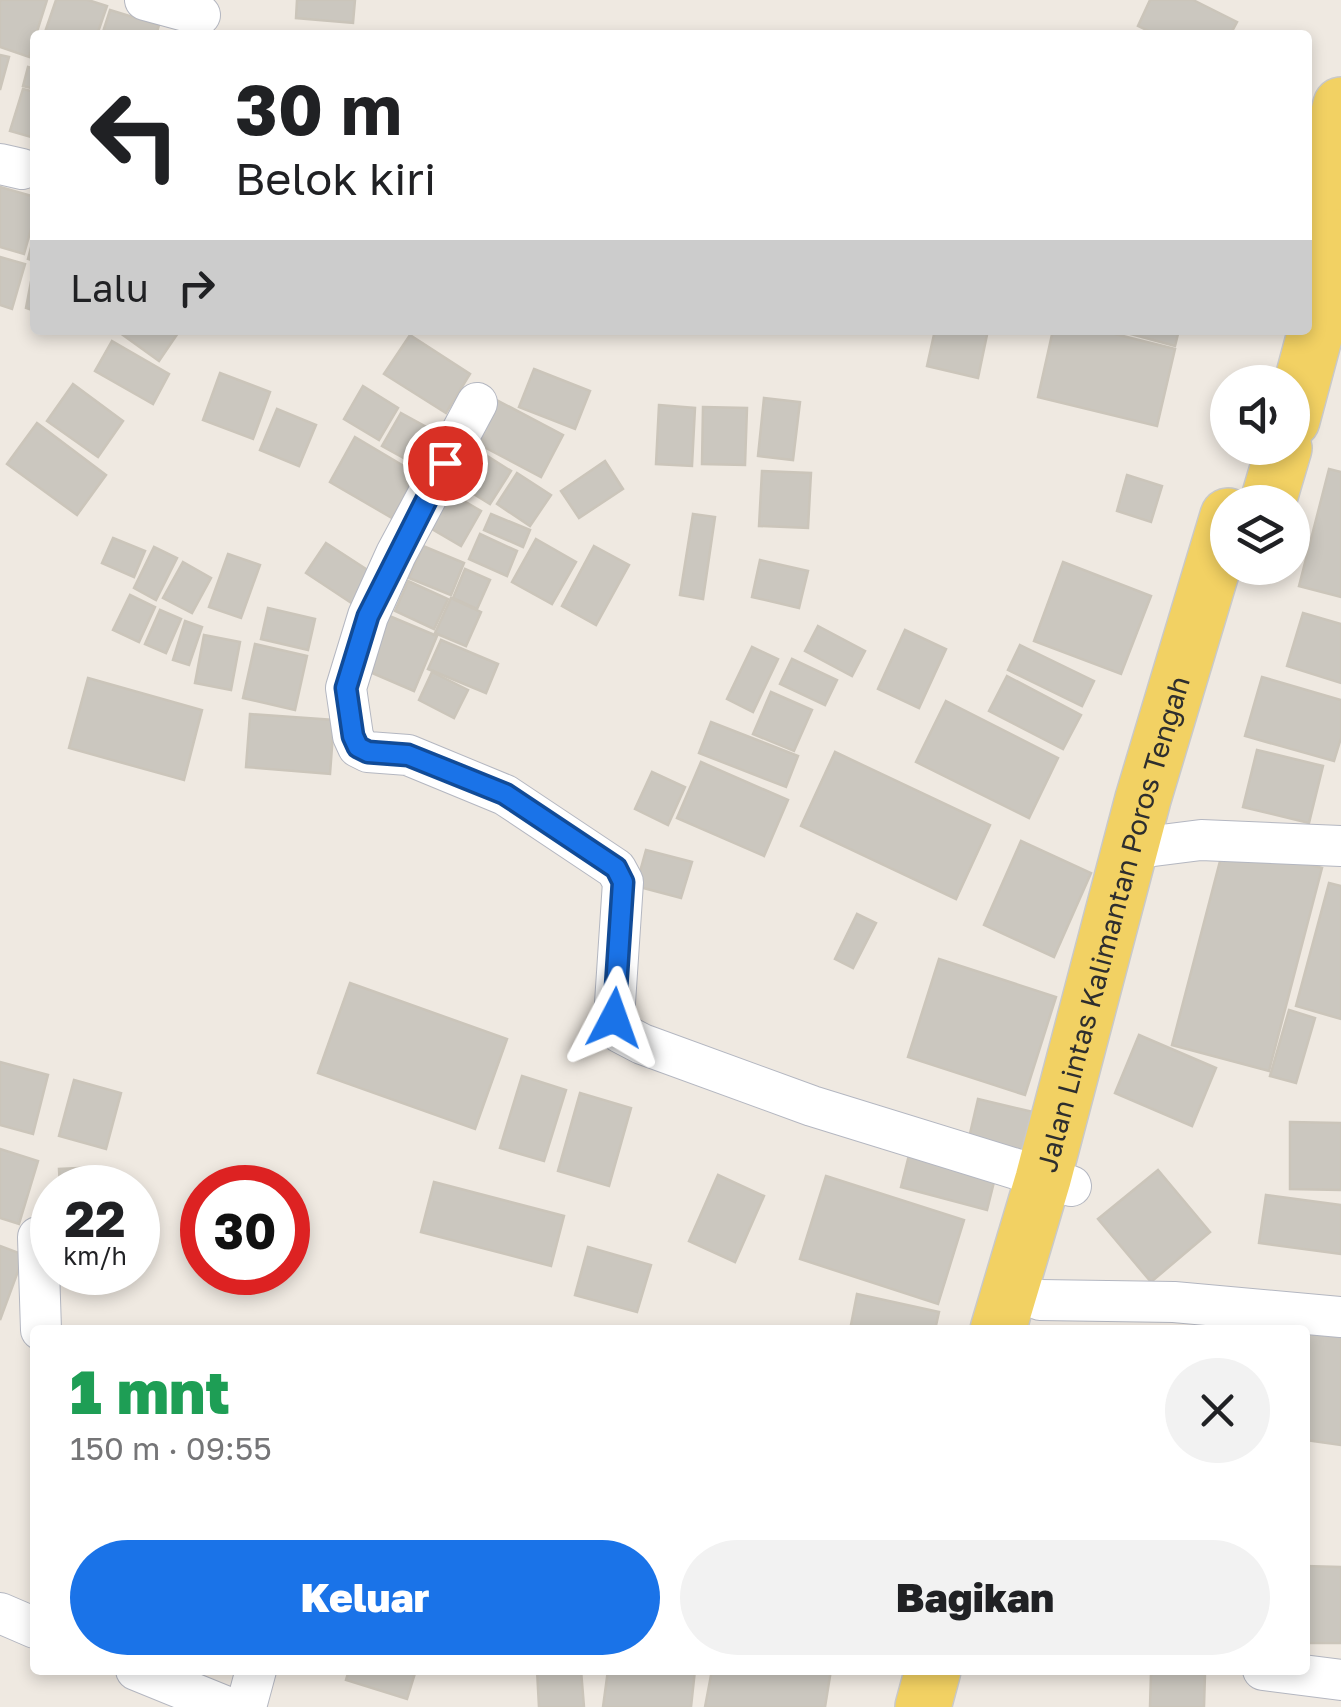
<!DOCTYPE html>
<html lang="id">
<head>
<meta charset="utf-8">
<style>
	body { margin:0; font-family:"Golos Text",sans-serif; background:#f2f2f2; color:#202124; height:100vh; display:flex; flex-direction:column; font-size:38px; white-space:nowrap }
	* { box-sizing:border-box; margin:0 }
	p { font-size:32px; color:#757577 }
	.icon { flex:none; width:55px; height:55px; fill:none; stroke:currentColor; stroke-width:2; stroke-linecap:round; stroke-linejoin:round }
	.map { position:relative; flex:1; overflow:hidden }
	.panel { position:absolute; left:30px; top:1325px; width:1280px; height:350px; display:flex; flex-direction:column; background:#fff; border-radius:10px; box-shadow:0 5px 15px #0003 }
	.panel>* { flex:none }
	.guide { position:absolute; left:30px; top:30px; width:1282px; height:305px; border-radius:10px; box-shadow:0 5px 15px #0003; background:#fff; color:#202124; overflow:hidden }
	.controls { position:absolute; left:1210px; top:365px; display:grid; gap:20px }
	.controls a { display:grid; place-items:center; width:100px; height:100px; border-radius:50%; background:#fff; box-shadow:0 5px 15px #0003; font-size:50px }
	.speed { position:absolute; left:30px; top:1165px; display:flex; gap:20px; font-size:50px; font-weight:700; text-align:center }
	.speed>* { display:grid; place-content:center; width:130px; height:130px; border-radius:50%; background:#fff; box-shadow:0 5px 15px #0003; line-height:1 }
	.speed small { font-size:25px; font-weight:400 }
	.speed .limit { border:15px solid #d22; background:#fff; color:#111 }
	.pin { position:absolute; display:grid; place-items:center; width:85px; height:85px; color:#fff; margin:-42px; border:5px solid #fff; border-radius:50%; box-shadow:0 2px 10px #0007 }
	.me { position:absolute; width:110px; margin:-55px; rotate:4deg; stroke-linejoin:round; filter:drop-shadow(0 0 8px #0008) }
	.turn { display:flex; align-items:center; gap:35px; height:210px; padding:0 40px; font-size:45px }
	.turn .icon { width:130px; height:130px; stroke-width:2.5 }
	.turn b { display:block; font-size:70px; line-height:85px }
	.then { display:flex; align-items:center; height:95px; padding:0 40px; background:#0003; gap:20px; font-size:38px }
	.round { display:grid; place-items:center; flex:none; width:105px; height:105px; border-radius:52px; background:#f2f2f2 }
	.summary { display:flex; align-items:center; justify-content:space-between; height:170px; padding:0 40px }
	h1 { font-size:60px; font-weight:800; line-height:75px; color:#1e9e55 }
	.button { display:flex; gap:20px; margin-top:auto; padding:20px 40px }
	.button a { flex:1; height:115px; border-radius:60px; background:#1a73e8; color:#fff; font-size:40px; font-weight:800; line-height:115px; text-align:center }
	.button a+a { background:#f2f2f2; color:#202124 }
	.map>svg:first-child { display:block }
	.building { fill:#cbc7bf; stroke:#cbc5ba; stroke-width:2.5 }
	.lines { fill:none; stroke-linecap:round; stroke-linejoin:round }
	.street-casing { stroke:#b4b7c1; stroke-width:42 }
	.primary-casing { stroke:#c9c9c9; stroke-width:58 }
	.street { stroke:#fff; stroke-width:40 }
	.primary { stroke:#f2d163; stroke-width:55 }
	.route-casing { stroke:#114b97; stroke-width:25 }
	.route { stroke:#1a73e8; stroke-width:18 }
	.labels { text-anchor:middle; dominant-baseline:central; stroke-width:8; stroke-linejoin:round; paint-order:stroke }
	.street-label { font-size:28px; fill:#2e2e2e; stroke:#fff }
</style>
</head>
<body>
<div class="map">
<svg width="1341" height="1707" viewBox="0 0 1341 1707">
	<rect width="100%" height="100%" fill="#efe9e1"/>
	<g class="building">
		<polygon points="0,0 47,0 29,57 0,47"/>
		<polygon points="56,0 88,0 107,6 97,35 44,35"/>
		<polygon points="297,0 355,0 353,23 296,18"/>
		<polygon points="1150,0 1193,0 1237,22 1230,35 1157,35 1138,26"/>
		<polygon points="110,10 159,25 156,35 102,35"/>
		<polygon points="0,55 9,57 0,90"/>
		<polygon points="28,67 35,69 35,89 23,86"/>
		<polygon points="23,89 35,92 35,138 10,131"/>
		<polygon points="0,187 35,197 35,215 24,254 0,247"/>
		<polygon points="35,232 35,261 28,259"/>
		<polygon points="0,257 25,264 12,309 0,305"/>
		<polygon points="33,271 35,271 35,311 26,308"/>
		<polygon points="116,330 180,330 159,361"/>
		<polygon points="935,330 988,330 978,378 927,366"/>
		<polygon points="1053,330 1099,330 1175,349 1157,426 1038,397"/>
		<polygon points="1116,330 1179,330 1175,346"/>
		<polygon points="410,335 470,374 446,413 384,374"/>
		<polygon points="112,341 169,374 153,404 95,371"/>
		<polygon points="534,369 590,391 575,429 519,407"/>
		<polygon points="220,373 270,392 253,439 203,420"/>
		<polygon points="73,384 123,421 98,457 47,421"/>
		<polygon points="363,386 398,408 379,440 344,419"/>
		<polygon points="489,396 563,435 541,477 467,438"/>
		<polygon points="764,398 800,402 793,460 758,456"/>
		<polygon points="659,405 695,408 692,466 656,464"/>
		<polygon points="703,407 747,408 745,465 702,464"/>
		<polygon points="277,409 316,425 299,466 260,450"/>
		<polygon points="401,413 441,435 422,468 382,446"/>
		<polygon points="37,423 106,475 77,515 7,464"/>
		<polygon points="355,437 417,474 392,518 330,482"/>
		<polygon points="470,445 511,471 490,504 448,478"/>
		<polygon points="605,461 623,489 579,518 561,491"/>
		<polygon points="1329,469 1341,472 1341,597 1299,586"/>
		<polygon points="762,471 811,473 808,528 759,526"/>
		<polygon points="517,473 551,495 530,526 497,504"/>
		<polygon points="1127,475 1162,486 1151,522 1117,511"/>
		<polygon points="440,487 481,511 461,546 420,522"/>
		<polygon points="491,514 530,530 523,547 484,530"/>
		<polygon points="693,514 715,517 703,599 680,595"/>
		<polygon points="480,534 517,551 507,576 469,559"/>
		<polygon points="113,538 145,551 134,577 102,563"/>
		<polygon points="536,539 576,562 552,604 512,582"/>
		<polygon points="326,543 375,575 356,606 306,573"/>
		<polygon points="423,546 464,563 451,595 409,578"/>
		<polygon points="594,546 629,565 596,625 562,606"/>
		<polygon points="154,547 177,558 156,600 134,588"/>
		<polygon points="228,554 260,565 241,618 209,607"/>
		<polygon points="760,560 808,571 799,608 752,597"/>
		<polygon points="183,562 211,578 192,613 163,598"/>
		<polygon points="1063,562 1151,596 1121,674 1034,641"/>
		<polygon points="465,569 490,580 477,609 453,598"/>
		<polygon points="408,581 448,599 434,629 395,611"/>
		<polygon points="130,595 155,607 139,642 113,630"/>
		<polygon points="451,598 481,612 466,646 435,633"/>
		<polygon points="268,608 315,619 308,650 261,639"/>
		<polygon points="160,610 181,619 166,653 145,644"/>
		<polygon points="1303,613 1341,624 1341,683 1287,666"/>
		<polygon points="387,615 437,636 414,691 363,669"/>
		<polygon points="185,621 202,627 189,665 173,660"/>
		<polygon points="818,626 865,651 852,676 805,651"/>
		<polygon points="905,630 946,649 919,708 878,689"/>
		<polygon points="204,635 240,642 231,690 195,683"/>
		<polygon points="441,640 498,664 486,693 428,669"/>
		<polygon points="255,644 307,656 295,710 243,698"/>
		<polygon points="1020,645 1094,681 1082,706 1008,670"/>
		<polygon points="752,647 778,659 753,712 727,699"/>
		<polygon points="792,659 837,680 825,705 780,684"/>
		<polygon points="432,672 468,690 454,718 419,700"/>
		<polygon points="1007,676 1081,715 1063,749 989,711"/>
		<polygon points="1262,677 1341,700 1341,738 1334,761 1245,736"/>
		<polygon points="88,678 202,710 184,780 69,748"/>
		<polygon points="771,692 812,710 794,751 753,734"/>
		<polygon points="946,701 1058,758 1029,818 916,762"/>
		<polygon points="250,714 334,720 330,774 246,767"/>
		<polygon points="711,722 798,756 786,787 699,753"/>
		<polygon points="1257,750 1323,766 1309,823 1243,807"/>
		<polygon points="835,752 990,825 956,899 801,826"/>
		<polygon points="701,762 788,800 764,856 677,818"/>
		<polygon points="652,772 685,787 668,825 635,809"/>
		<polygon points="1021,841 1091,873 1054,957 984,925"/>
		<polygon points="1225,842 1322,868 1269,1071 1172,1045"/>
		<polygon points="646,850 692,862 681,898 636,886"/>
		<polygon points="1329,883 1341,886 1341,1019 1296,1006"/>
		<polygon points="857,914 876,923 853,968 835,959"/>
		<polygon points="939,959 1056,997 1025,1095 908,1057"/>
		<polygon points="350,983 507,1039 475,1129 318,1073"/>
		<polygon points="1289,1010 1315,1018 1296,1083 1270,1076"/>
		<polygon points="1139,1035 1216,1068 1192,1126 1115,1093"/>
		<polygon points="0,1062 48,1075 33,1134 0,1125"/>
		<polygon points="522,1076 566,1090 544,1161 500,1148"/>
		<polygon points="74,1080 121,1093 106,1149 59,1136"/>
		<polygon points="580,1093 631,1108 609,1186 558,1171"/>
		<polygon points="978,1099 1046,1115 1034,1166 966,1151"/>
		<polygon points="1290,1122 1341,1123 1341,1190 1290,1189"/>
		<polygon points="0,1149 38,1161 19,1224 0,1218"/>
		<polygon points="910,1151 996,1174 987,1210 901,1187"/>
		<polygon points="99,1167 101,1188 60,1188 59,1169"/>
		<polygon points="1158,1170 1210,1232 1151,1282 1098,1219"/>
		<polygon points="718,1175 764,1196 735,1262 689,1241"/>
		<polygon points="826,1176 964,1220 938,1304 800,1259"/>
		<polygon points="434,1182 564,1216 551,1266 421,1232"/>
		<polygon points="1266,1195 1341,1205 1341,1254 1259,1243"/>
		<polygon points="0,1246 24,1255 0,1320"/>
		<polygon points="588,1247 651,1265 637,1312 575,1295"/>
		<polygon points="857,1294 939,1312 935,1330 850,1330"/>
		<polygon points="1305,1333 1341,1337 1341,1445 1305,1440"/>
		<polygon points="1305,1566 1341,1567 1341,1643 1305,1643"/>
		<polygon points="349,1670 416,1670 407,1699 346,1680"/>
		<polygon points="537,1670 581,1670 584,1707 539,1707"/>
		<polygon points="608,1670 695,1670 691,1707 603,1707"/>
		<polygon points="712,1670 831,1670 825,1707 705,1707"/>
		<polygon points="1151,1673 1205,1674 1204,1707 1150,1707"/>
	</g>
	<g class="lines">
		<defs>
			<g id="street">
				<polyline points="145,0 200,15"/>
				<polyline points="0,164 22,169"/>
				<polyline points="477,403 396,554 368,616 346,688 353,736 358,747 368,752 408,755 505,795 616,869 623,882 614,1018 621,1033 642,1044 812,1106 1071,1186"/>
				<polyline points="1130,849 1201,840 1341,846"/>
				<polyline points="38,1237 41,1330"/>
				<polyline points="1040,1300 1174,1302 1341,1317"/>
				<polyline points="0,1613 35,1628"/>
				<polyline points="136,1670 227,1707"/>
				<polyline points="1263,1670 1341,1680"/>
				<polyline points="246,1707 256,1670"/>
			</g>
			<g id="primary">
				<polyline points="1308,225 1341,105"/>
				<polyline points="1292,420 1341,237"/>
				<polyline points="1268,502 1284,448"/>
				<path id="s1" d="M998,1330L1043,1179L1143,799L1228,516"/>
				<polyline points="923,1707 933,1670"/>
			</g>
		</defs>
		<use href="#street" class="street-casing"/>
		<use href="#primary" class="primary-casing"/>
		<use href="#street" class="street"/>
		<use href="#primary" class="primary"/>
	</g>
	<g class="lines">
		<defs>
			<polyline id="route" points="445,463 368,616 346,688 353,736 358,747 368,752 408,755 505,794 616,868 623,882 614,1018"/>
		</defs>
		<use href="#route" class="route-casing"/>
		<use href="#route" class="route"/>
	</g>
	<g class="labels">
		<g class="street-label">
			<text stroke="none"><textPath href="#s1" startOffset="422">Jalan Lintas Kalimantan Poros Tengah</textPath></text>
		</g>
	</g>
</svg>
<div class="controls">
<a><svg class="icon" aria-label="sound" viewBox="0 0 24 24"><path d="M4 9h4l5-4v14l-5-4H4zM17 9q2 3 0 6"/></svg></a>
<a><svg class="icon" aria-label="layers" viewBox="0 0 24 24"><path d="M12 4l9 5-9 5-9-5zM3 14l9 5 9-5"/></svg></a>
</div>
<div class="speed"><div>22<small>km/h</small></div><div class="limit">30</div></div>
<div class="pin" style="left:445px;top:463px;background:#d93025"><svg class="icon" aria-label="arrive" viewBox="0 0 24 24"><path d="M6 21V4h12l-3 4 3 4H6"/></svg></div>
<svg class="me" style="left:614px;top:1018px" viewBox="-20 -20 40 40"><path d="M0-17L14 15 0 8-14 15z" fill="#1a73e8" stroke="#fff" stroke-width="4"/></svg>
<div class="guide">
<div class="turn"><svg class="icon" aria-label="left" viewBox="0 0 24 24"><path d="M17 20v-9H6M10 6l-5 5 5 5"/></svg><div><b>30 m</b>Belok kiri</div></div>
<div class="then">Lalu<svg class="icon" aria-label="right" viewBox="0 0 24 24"><path d="M7 20v-9h11M14 6l5 5-5 5"/></svg></div>
</div>
<section class="panel">
<div class="summary"><div><h1>1 mnt</h1><p>150 m · 09:55</p></div><a class="round"><svg class="icon" aria-label="close" viewBox="0 0 24 24"><path d="M6 6l12 12M18 6L6 18"/></svg></a></div>
<div class="button"><a>Keluar</a><a>Bagikan</a></div>
</section>
</div>
</body>
</html>
